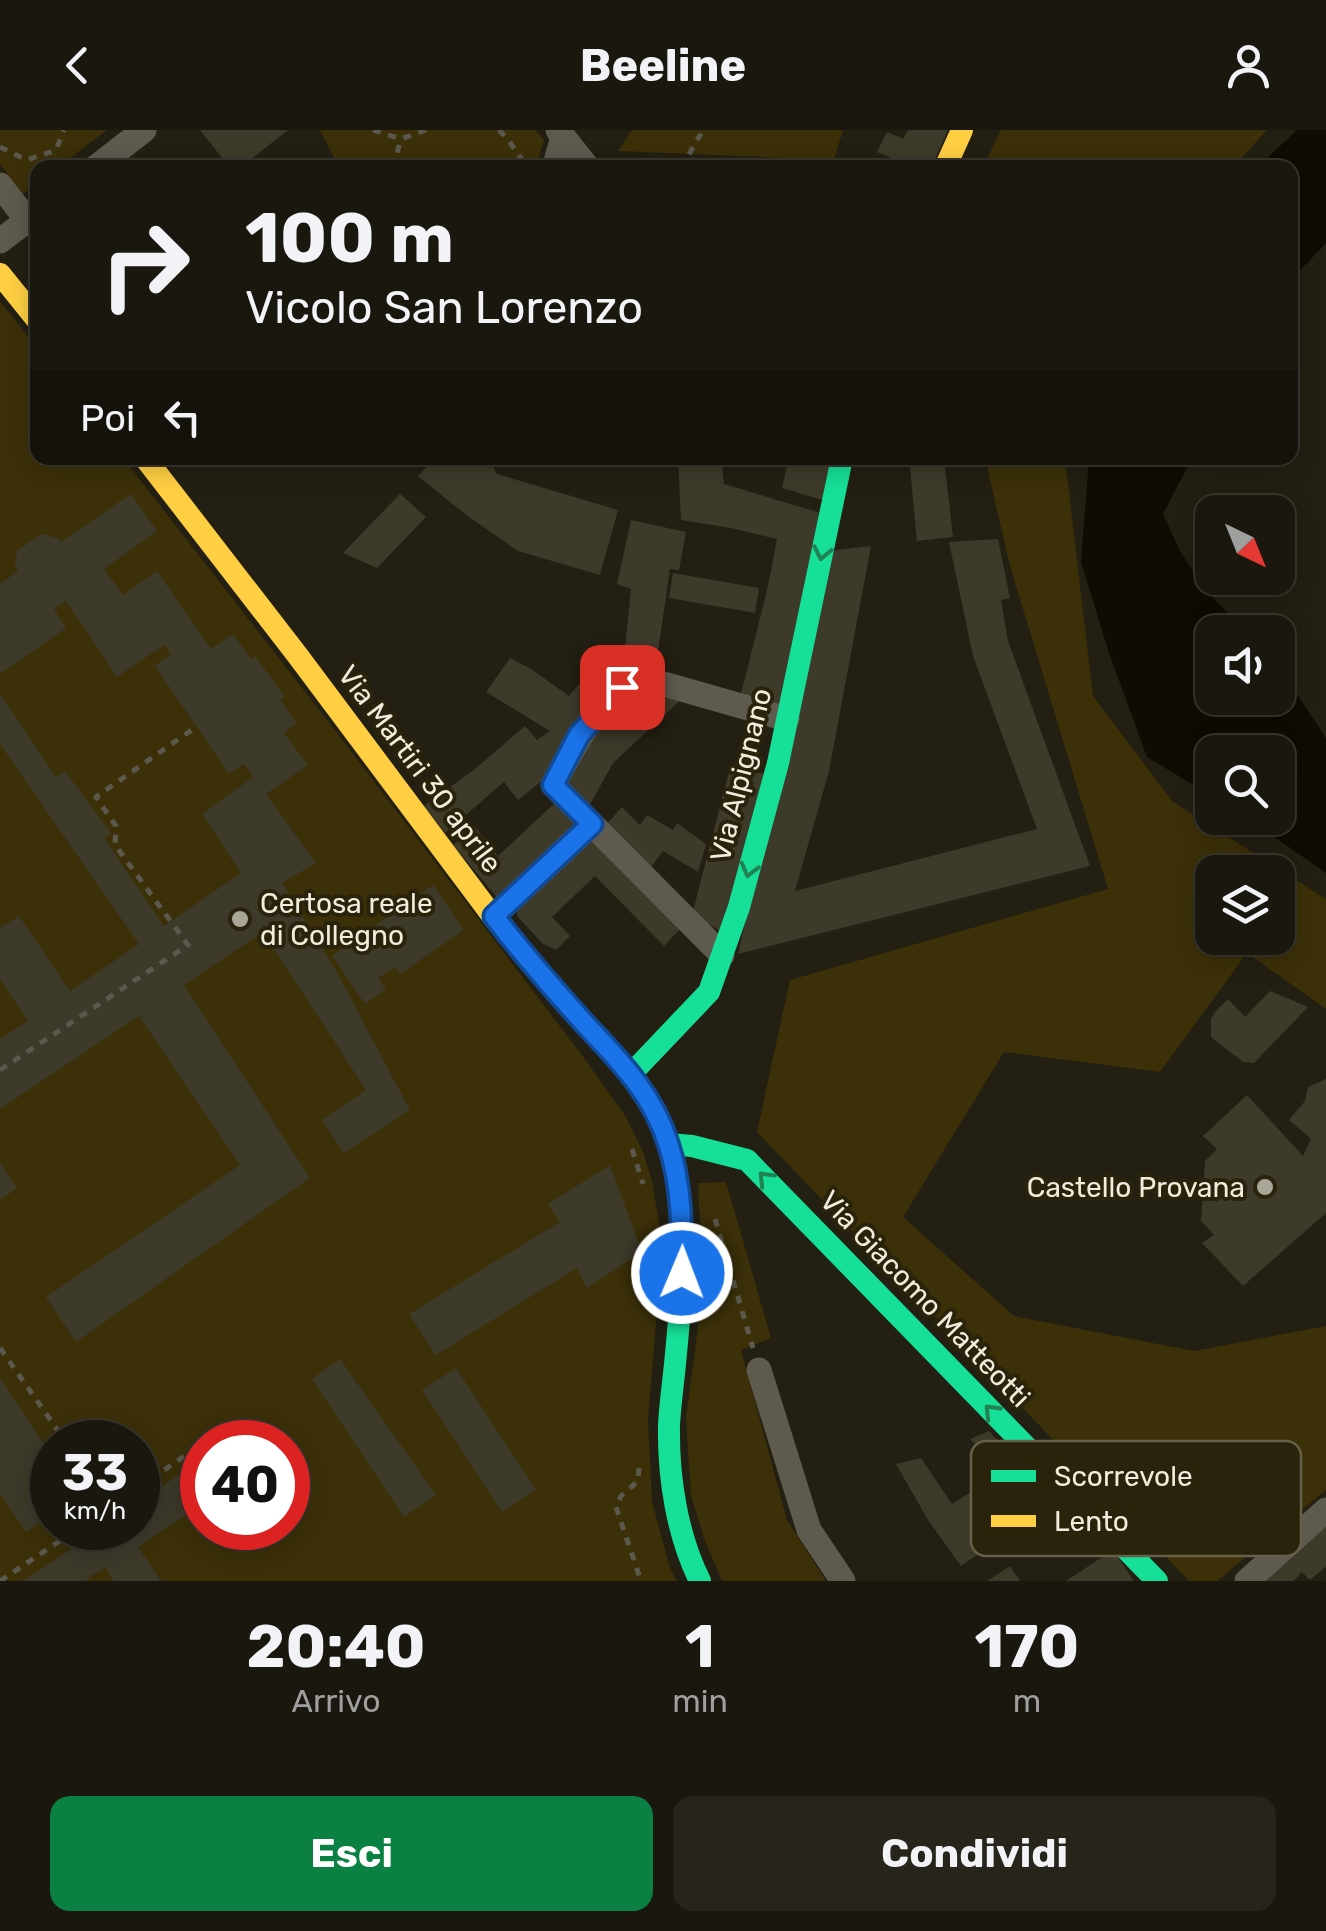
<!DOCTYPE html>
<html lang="it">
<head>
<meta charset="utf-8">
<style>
	body { margin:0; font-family:Rubik,sans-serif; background:#27241c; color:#f1f3f6; height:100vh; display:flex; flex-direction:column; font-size:38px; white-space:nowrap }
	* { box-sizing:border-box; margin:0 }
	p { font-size:32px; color:#9f9f9e }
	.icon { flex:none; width:55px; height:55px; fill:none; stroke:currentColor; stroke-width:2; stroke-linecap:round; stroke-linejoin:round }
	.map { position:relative; height:1451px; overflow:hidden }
	.drawer { display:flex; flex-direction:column; background:#1a170e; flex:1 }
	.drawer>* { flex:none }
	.top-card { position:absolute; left:30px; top:30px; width:1268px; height:305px; border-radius:20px; box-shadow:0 5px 25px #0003,0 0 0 2px #38362e; background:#1a170e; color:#f1f3f6; overflow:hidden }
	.needle { width:65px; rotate:137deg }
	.controls { position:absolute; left:1195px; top:365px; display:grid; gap:20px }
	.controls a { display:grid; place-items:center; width:100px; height:100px; border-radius:20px; background:#1a170e; box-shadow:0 5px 25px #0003,0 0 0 2px #38362e; font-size:50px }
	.speed { position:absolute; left:30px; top:1290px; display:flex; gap:20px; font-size:50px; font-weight:700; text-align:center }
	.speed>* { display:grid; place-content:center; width:130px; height:130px; border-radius:50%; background:#1a170e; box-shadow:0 5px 25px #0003,0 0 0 2px #38362e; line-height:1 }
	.speed small { font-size:25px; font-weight:400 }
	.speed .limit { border:15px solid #d22; background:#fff; color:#111 }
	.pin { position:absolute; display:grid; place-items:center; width:85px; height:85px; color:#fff; margin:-42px; border-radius:20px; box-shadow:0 5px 15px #0006 }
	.me { position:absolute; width:110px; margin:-55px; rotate:1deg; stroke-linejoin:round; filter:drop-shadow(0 0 8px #0008) }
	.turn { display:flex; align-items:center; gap:35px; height:210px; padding:0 50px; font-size:45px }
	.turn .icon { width:130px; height:130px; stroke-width:2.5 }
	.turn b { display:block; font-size:70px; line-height:85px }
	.then { display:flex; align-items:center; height:95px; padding:0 50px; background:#0003; gap:20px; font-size:38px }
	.eta { display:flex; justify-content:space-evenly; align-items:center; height:170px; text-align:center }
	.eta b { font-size:60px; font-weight:700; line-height:70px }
	.button { display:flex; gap:20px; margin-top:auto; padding:20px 50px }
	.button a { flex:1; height:115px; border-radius:20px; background:#0b8043; color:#fff; font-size:40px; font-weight:700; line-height:115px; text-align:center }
	.button a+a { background:#27241c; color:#f1f3f6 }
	header { display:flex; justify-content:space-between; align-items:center; height:130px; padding:0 50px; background:#1a170e; font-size:45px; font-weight:700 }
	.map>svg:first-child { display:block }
	.green { fill:#3b3008; fill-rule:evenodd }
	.water { fill:#100c03 }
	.building { fill:#3e3a2a }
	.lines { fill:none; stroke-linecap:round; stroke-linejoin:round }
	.path { stroke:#5b584d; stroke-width:5; stroke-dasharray:8 8; stroke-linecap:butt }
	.street { stroke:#5e5a4e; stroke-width:25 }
	.fast { stroke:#16e098; stroke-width:22 }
	.slow { stroke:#ffcf43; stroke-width:22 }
	.oneway { stroke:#208252 }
	.route-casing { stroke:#114b97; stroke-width:25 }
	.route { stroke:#1a73e8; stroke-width:18 }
	.poi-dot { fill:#a9a597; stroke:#2a230b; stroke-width:4 }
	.labels { text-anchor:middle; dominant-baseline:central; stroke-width:8; stroke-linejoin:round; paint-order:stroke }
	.street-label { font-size:28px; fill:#f1edde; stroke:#2a230b }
	.poi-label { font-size:28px; fill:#f1edde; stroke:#2a230b; text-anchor:start }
	.key { fill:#2a230b; stroke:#66604a; stroke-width:2.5 }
	.key-label { font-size:28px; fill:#f1edde }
</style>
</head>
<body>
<header><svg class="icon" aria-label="back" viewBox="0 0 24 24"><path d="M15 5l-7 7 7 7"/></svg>Beeline<svg class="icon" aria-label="person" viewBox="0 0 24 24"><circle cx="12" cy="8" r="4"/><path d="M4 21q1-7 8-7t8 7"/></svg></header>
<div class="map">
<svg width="1326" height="1451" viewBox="0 0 1326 1451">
	<rect width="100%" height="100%" fill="#231f12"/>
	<g class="green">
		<polygon points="0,0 107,0 58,37 38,38 37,53 23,64 0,34"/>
		<polygon points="320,0 535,0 544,10 536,37 339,38"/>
		<polygon points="632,0 843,0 834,30 618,21"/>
		<polygon points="1001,0 1267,0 1233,37 983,37"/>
		<path d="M0,171L37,218L38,328H123L331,595L584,928L626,987L643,1021L652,1052L659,1092L658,1169L648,1289L652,1371L670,1438L677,1451H0ZM52,1312H138V1398H52ZM202,1312H288V1398H202Z"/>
		<path d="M985,328H1065L1093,566L1172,671L1326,769V879L1247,823L1160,942L1004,922L903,1087L1014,1186L1194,1221L1326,1196V1360L1217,1451H1189L757,1002L790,850L1108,759L1010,436ZM1278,742V808H1212V742Z"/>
		<polygon points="726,1052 771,1208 741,1220 787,1390 826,1451 722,1451 705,1411 691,1366 686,1287 699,1189 700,1095 698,1053"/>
	</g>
	<g class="water">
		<polygon points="1297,0 1326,0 1326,113 1290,151 1290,38 1258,37"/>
		<polygon points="1089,328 1192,328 1163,384 1180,421 1204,458 1246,502 1212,502 1212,568 1278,568 1278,535 1326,608 1326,743 1247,688 1278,688 1278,622 1212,622 1212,666 1147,627 1109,523 1081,432"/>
	</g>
	<g class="building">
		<polygon points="200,0 288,0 240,38 230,38"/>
		<polygon points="908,0 948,0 931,38 891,38 894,29 877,22 887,2 903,9"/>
		<polygon points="694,28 735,29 734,38 694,38"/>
		<polygon points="436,328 488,328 497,344 618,380 600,445 518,421 465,384 418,346"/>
		<polygon points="678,328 724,328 726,336 722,336 724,354 824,384 783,580 740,568 768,456 777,409 731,398 681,390"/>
		<polygon points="789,328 835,328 826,371 782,358"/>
		<polygon points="909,328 944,328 953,407 917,411"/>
		<polygon points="131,364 157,401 104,439 123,465 157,441 211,519 233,504 251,529 255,526 285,567 280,570 297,593 284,603 308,635 266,664 316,733 282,753 339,846 410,980 344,1023 322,990 366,960 263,802 184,855 310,1048 76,1212 46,1167 240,1035 139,886 0,979 0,909 28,891 0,849 0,798 19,786 70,861 139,814 0,614 0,564 56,647 65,641 111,703 104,708 164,796 241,743 202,684 253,647 244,634 229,644 155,536 171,524 164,515 117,547 66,471 54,479 66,498 0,544 0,454 18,441 15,436 17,421 41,404 58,408 61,412"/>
		<polygon points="400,364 426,387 377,438 343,423"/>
		<polygon points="631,390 686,402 679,440 670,439 655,542 623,538 631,459 617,454"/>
		<polygon points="998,409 1010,468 1001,470 1008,511 1090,736 738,824 828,421 871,416 829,641 795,761 1037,699 973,526 949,412"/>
		<polygon points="673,443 759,458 755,483 669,468"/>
		<polygon points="510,528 531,539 569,566 592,539 612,554 549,645 518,670 504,652 445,703 424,676 475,639 525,596 537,610 550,601 486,562"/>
		<polygon points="643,554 685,566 613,633 588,678 564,653 596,597"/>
		<polygon points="731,634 764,644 724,803 692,785"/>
		<polygon points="559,669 583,693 500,771 453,715 474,695 498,726"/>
		<polygon points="622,677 640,695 647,685 673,700 677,693 706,714 698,742 663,721 648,741 605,696"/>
		<polygon points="589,704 681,798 664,816 595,746 552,787 570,806 556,820 542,813 517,786 518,770"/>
		<polygon points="433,755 464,800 400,844 395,837 378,848 386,860 365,874 332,826"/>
		<polygon points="1270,861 1308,877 1254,933 1243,932 1211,907 1211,889 1215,882 1228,869 1245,887"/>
		<polygon points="1326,949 1326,1083 1243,1156 1202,1113 1214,1105 1201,1091 1205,1031 1217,1019 1203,1006 1247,965 1303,1026 1311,1009 1289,990 1305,971 1308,957"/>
		<polygon points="0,1032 17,1058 0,1070"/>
		<polygon points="610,1035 642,1122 587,1158 577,1138 436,1225 409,1184 560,1092 548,1074"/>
		<polygon points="340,1229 436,1365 404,1387 312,1249"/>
		<polygon points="456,1238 536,1360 502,1382 422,1260"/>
		<polygon points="0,1248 52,1326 52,1384 26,1402 0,1364"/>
		<polygon points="989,1301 1040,1355 1024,1367 1037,1383 961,1436 928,1390 896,1334 921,1328 952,1374 1001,1343 970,1309"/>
		<polygon points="202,1329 202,1374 138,1417 161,1451 114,1451 105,1437 85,1451 23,1451 102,1398 138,1398 138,1373"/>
		<polygon points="1326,1386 1326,1437 1310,1450 1302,1442 1293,1451 1254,1451"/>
		<polygon points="223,1398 267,1398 237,1418"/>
		<polygon points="1113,1420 1134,1451 1066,1451"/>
		<polygon points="1010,1436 1020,1451 987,1451"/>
	</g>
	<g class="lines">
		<g class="path">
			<polyline points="373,0 401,9 426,0"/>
			<polyline points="499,0 509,11 523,31 522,38"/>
			<polyline points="0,17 27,30 56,20 64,0"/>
			<polyline points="393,38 401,9"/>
			<polyline points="681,38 703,0"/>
			<polyline points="0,940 188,815 115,715 116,696 96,667 196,597"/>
			<polyline points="632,1019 643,1054"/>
			<polyline points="715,1089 753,1218"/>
			<polyline points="0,1218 66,1312"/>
			<polyline points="204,1312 226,1297"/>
			<polyline points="639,1338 638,1351 621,1366 616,1377 641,1451"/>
			<polyline points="138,1358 202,1314"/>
			<polyline points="0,1451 79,1398"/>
		</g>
		<g class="street">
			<polyline points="558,0 588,38"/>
			<polyline points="95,38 144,0"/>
			<polyline points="554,38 563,7"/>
			<polyline points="0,55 27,90"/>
			<polyline points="0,111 38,82"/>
			<polyline points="494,786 592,694"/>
			<path d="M722,825L553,655C575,614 597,571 639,547L787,589"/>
			<polyline points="759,1240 809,1400 843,1451"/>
			<polyline points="1247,1451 1326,1380"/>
		</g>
		<g class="fast">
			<path d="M488,780C515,815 543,847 572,879C609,920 653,960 669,1014C690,1086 682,1161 675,1234C673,1254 670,1275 669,1295C668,1347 677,1405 700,1451"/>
			<polyline points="631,944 709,862 739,777 778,633 842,328"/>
			<polyline points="669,1014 692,1016 747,1030 1157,1451"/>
		</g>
		<g class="slow">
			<polyline points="945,38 962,0"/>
			<polyline points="0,144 38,191"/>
			<polyline points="145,328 298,526 488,780"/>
		</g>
	</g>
	<defs><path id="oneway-chevron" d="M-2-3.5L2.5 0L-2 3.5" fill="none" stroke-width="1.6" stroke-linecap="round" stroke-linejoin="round" transform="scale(2.5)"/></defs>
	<g class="oneway">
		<use href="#oneway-chevron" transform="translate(822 423) rotate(102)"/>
		<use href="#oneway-chevron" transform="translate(749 740) rotate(105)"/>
		<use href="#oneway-chevron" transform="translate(765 1048) rotate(-134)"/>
		<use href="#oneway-chevron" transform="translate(991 1281) rotate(-134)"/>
	</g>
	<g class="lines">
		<defs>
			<path id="route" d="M622,557L579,605L553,655L592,694L494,786C522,824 553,858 584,893C618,929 653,964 668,1013C682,1054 682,1100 682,1143"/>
		</defs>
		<use href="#route" class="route-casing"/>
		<use href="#route" class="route"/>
	</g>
	<g class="poi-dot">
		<circle cx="240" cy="789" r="10"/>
		<circle cx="1265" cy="1057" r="10"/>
	</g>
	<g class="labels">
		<g class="street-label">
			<text transform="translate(420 639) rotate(53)">Via Martiri 30 aprile</text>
			<text transform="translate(741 645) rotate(-76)">Via Alpignano</text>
			<text transform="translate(925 1169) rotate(46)">Via Giacomo Matteotti</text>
		</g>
		<g class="poi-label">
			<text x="260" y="773">Certosa reale<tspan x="260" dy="32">di Collegno</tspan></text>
			<text x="1245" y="1057" text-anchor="end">Castello Provana</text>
		</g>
	</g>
	<rect x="971" y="1311" width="330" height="115" rx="15" class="key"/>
	<rect x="991" y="1340" width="45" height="12" fill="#16e098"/>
	<rect x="991" y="1385" width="45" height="12" fill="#ffcf43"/>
	<g class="key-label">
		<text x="1054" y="1356">Scorrevole</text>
		<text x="1054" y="1401">Lento</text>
	</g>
</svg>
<div class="controls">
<a><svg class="needle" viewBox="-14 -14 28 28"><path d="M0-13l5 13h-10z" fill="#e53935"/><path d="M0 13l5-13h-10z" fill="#9f9f9e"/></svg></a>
<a><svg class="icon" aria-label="sound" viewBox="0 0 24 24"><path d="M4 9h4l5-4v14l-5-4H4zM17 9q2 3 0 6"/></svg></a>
<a><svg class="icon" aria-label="search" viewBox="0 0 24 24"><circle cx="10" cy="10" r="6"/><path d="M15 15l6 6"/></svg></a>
<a><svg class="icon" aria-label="layers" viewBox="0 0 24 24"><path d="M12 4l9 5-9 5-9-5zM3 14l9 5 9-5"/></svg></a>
</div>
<div class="speed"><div>33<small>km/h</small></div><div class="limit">40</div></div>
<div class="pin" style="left:622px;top:557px;background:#d93025"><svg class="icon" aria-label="arrive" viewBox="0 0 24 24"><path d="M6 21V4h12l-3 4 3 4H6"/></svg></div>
<svg class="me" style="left:682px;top:1143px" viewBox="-20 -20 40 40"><circle r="17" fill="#1a73e8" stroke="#fff" stroke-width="3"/><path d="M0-11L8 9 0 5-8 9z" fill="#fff"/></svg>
<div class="top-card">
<div class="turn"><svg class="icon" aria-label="right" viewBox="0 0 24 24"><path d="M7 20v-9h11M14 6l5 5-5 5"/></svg><div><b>100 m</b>Vicolo San Lorenzo</div></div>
<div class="then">Poi<svg class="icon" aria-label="left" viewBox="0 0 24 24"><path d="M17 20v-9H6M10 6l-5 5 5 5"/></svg></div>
</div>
</div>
<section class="drawer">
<div class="eta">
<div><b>20:40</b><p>Arrivo</p></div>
<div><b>1</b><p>min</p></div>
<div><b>170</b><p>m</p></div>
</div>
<div class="button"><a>Esci</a><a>Condividi</a></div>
</section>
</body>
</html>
